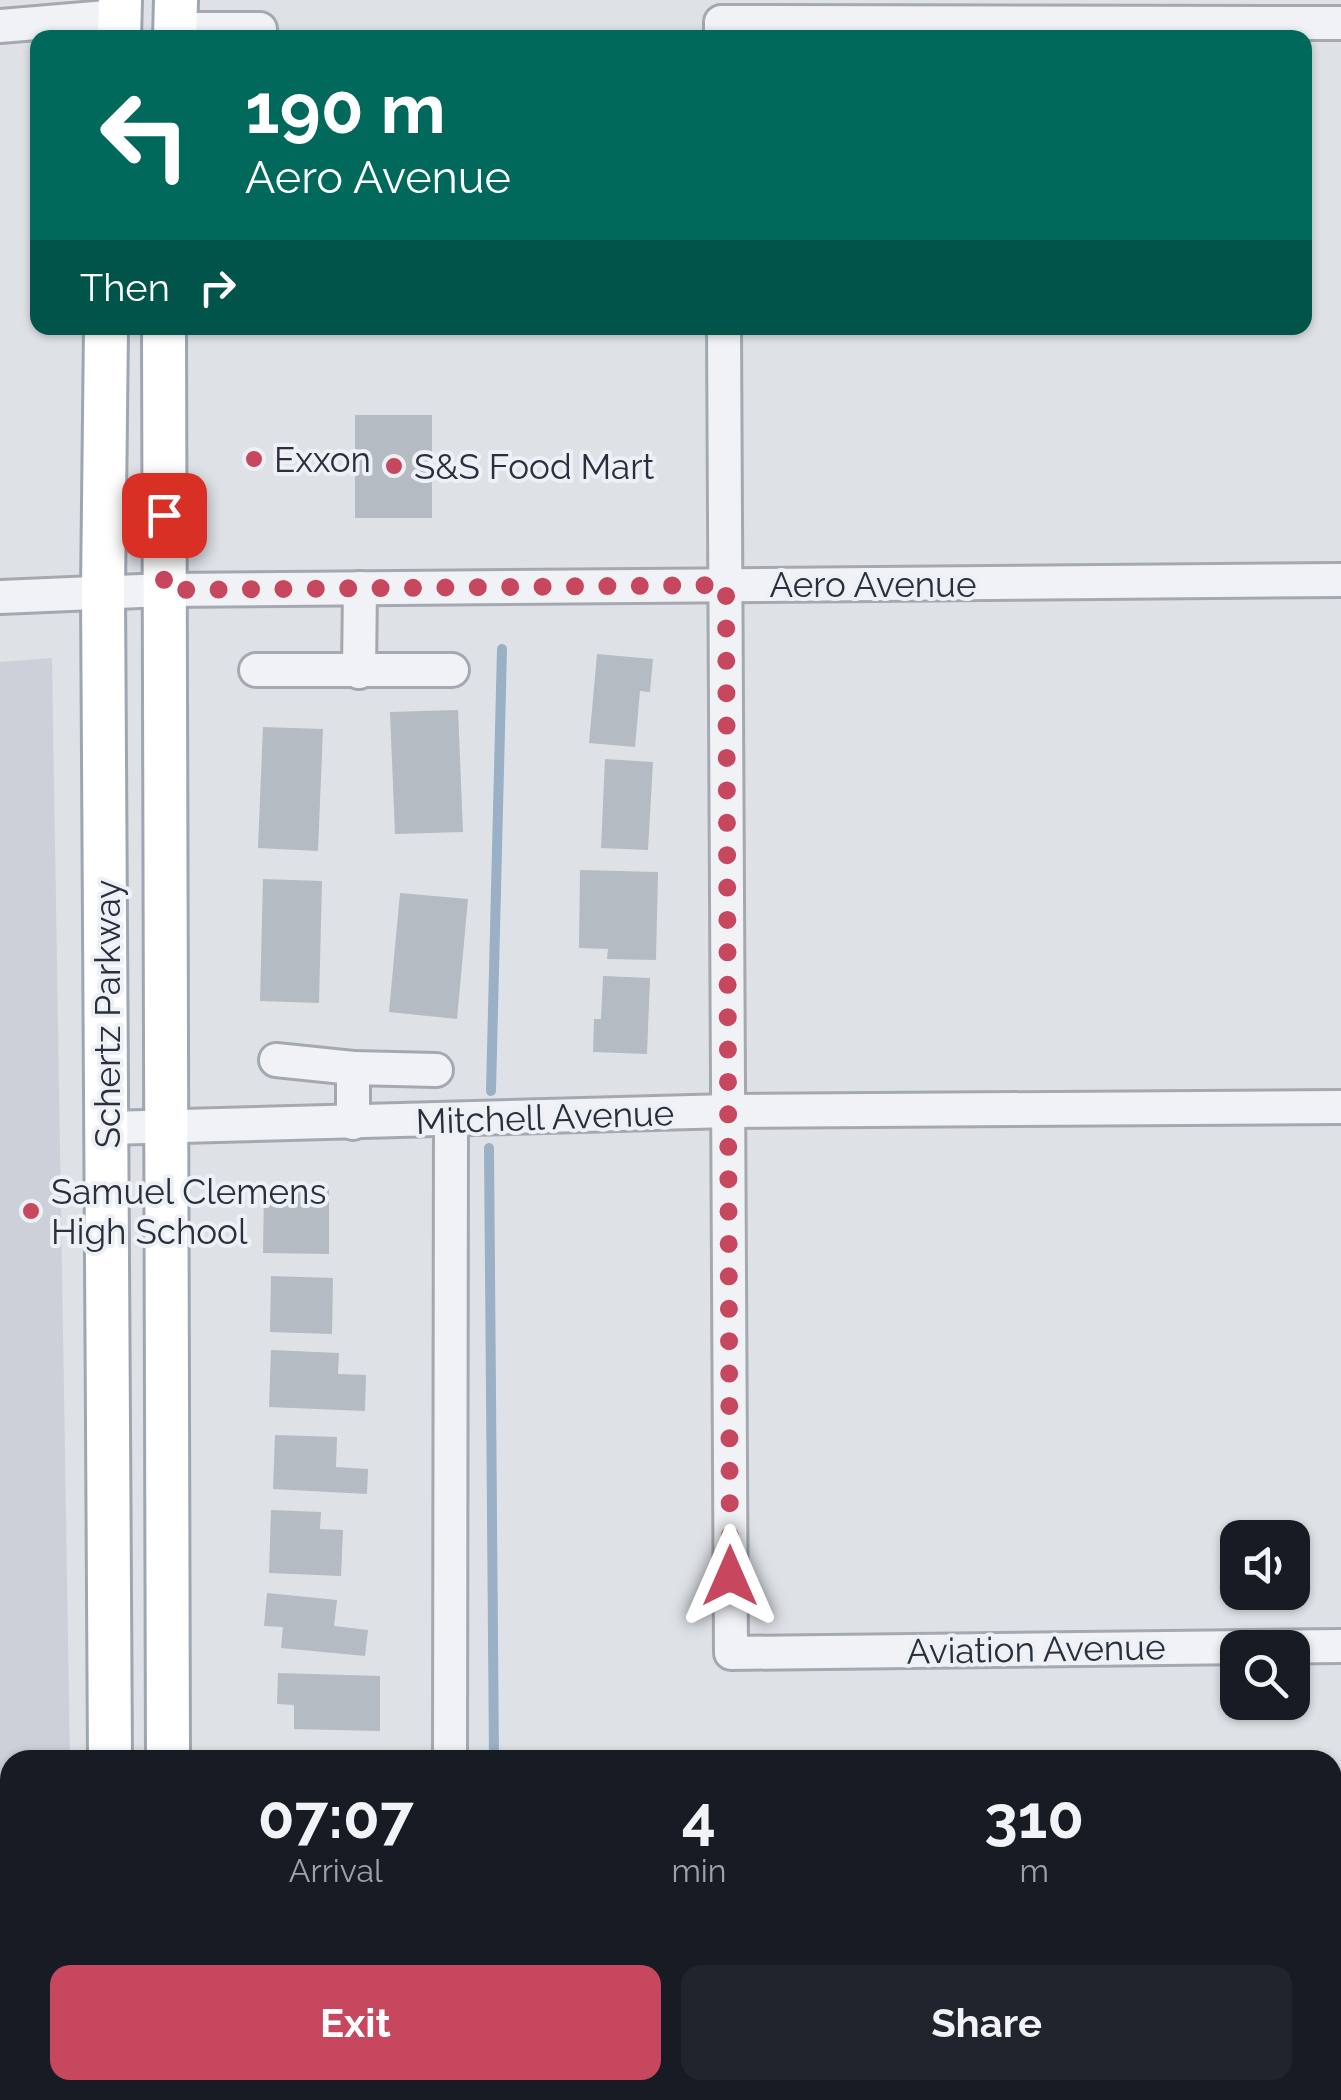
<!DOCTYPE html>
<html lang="en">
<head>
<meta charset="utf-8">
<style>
	body { margin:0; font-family:Raleway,sans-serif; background:#20242c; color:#f1f3f6; height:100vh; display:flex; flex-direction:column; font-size:38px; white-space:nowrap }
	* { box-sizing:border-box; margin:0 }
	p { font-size:32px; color:#9ea1a6 }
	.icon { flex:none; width:55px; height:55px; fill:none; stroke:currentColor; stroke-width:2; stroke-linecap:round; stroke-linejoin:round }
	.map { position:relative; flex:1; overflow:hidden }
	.sheet { position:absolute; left:0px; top:1750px; width:1342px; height:350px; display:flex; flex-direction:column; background:#171b24; border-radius:30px 30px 0 0; box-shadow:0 2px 8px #0004 }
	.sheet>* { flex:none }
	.banner { position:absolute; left:30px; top:30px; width:1282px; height:305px; border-radius:20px; box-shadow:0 2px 8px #0004; background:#00695c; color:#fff; overflow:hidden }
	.controls { position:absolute; left:1220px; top:1520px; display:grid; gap:20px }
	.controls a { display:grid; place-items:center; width:90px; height:90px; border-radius:20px; background:#171b24; box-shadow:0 2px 8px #0004; font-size:50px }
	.pin { position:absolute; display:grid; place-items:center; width:85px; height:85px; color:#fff; margin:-42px; border-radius:20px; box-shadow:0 5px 15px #0006 }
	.me { position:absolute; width:110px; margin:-55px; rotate:0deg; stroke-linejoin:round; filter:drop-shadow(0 0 8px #0008) }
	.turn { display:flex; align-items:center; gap:35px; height:210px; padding:0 50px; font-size:45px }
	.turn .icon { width:130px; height:130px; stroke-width:2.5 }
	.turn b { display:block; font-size:70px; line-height:85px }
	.then { display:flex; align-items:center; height:95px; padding:0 50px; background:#0003; gap:20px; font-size:38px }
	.eta { display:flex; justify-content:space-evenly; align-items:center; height:170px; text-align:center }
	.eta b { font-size:60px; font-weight:700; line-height:70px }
	.primary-button { display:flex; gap:20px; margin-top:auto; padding:20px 50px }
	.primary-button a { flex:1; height:115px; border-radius:20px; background:#c7485e; color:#fff; font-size:40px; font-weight:700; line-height:115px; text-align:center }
	.primary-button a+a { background:#20242c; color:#f1f3f6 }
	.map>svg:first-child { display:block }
	.built { fill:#ccd1d9 }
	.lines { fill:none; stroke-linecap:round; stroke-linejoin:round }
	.stream { stroke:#9ab0c5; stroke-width:10 }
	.building { fill:#b5bbc3 }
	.minor-casing { stroke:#a4a9b1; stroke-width:38 }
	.major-casing { stroke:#9ea6b2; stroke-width:48 }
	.minor { stroke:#f0f2f5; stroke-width:32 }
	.major { stroke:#fff; stroke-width:42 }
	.route { stroke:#c7485e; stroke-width:18; stroke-dasharray:0 32.4 }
	.poi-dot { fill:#c7485e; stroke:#edf0f5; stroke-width:4 }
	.labels { text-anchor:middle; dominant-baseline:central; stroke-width:8; stroke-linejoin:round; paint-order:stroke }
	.poi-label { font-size:35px; fill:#28303d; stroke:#edf0f5; text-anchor:start }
	.street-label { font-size:35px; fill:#28303d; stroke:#edf0f5 }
</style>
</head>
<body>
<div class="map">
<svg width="1341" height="2100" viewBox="0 0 1341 2100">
	<rect width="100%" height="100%" fill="#dee2e7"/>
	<polygon class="built" points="52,658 70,1760 10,1760 10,2090 75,2090 75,2100 0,2100 0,662"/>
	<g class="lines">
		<g class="stream">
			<polyline points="491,1091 502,649"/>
			<polyline points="489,1148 494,1760"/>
			<polyline points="1332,1992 1341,1992"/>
			<polyline points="420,2100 429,2090"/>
		</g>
	</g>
	<g class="building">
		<rect x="355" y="415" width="77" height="103"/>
		<polygon points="597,654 653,659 650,692 640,691 635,747 589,743"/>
		<polygon points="458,710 463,832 395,834 390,712"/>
		<polygon points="263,727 323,729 318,851 258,848"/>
		<polygon points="605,759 653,762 648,850 601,848"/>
		<polygon points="580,870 658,872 656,960 607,959 608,949 579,948"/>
		<polygon points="263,879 322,881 319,1003 260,1001"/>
		<polygon points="400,893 468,899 457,1019 389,1012"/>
		<polygon points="603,976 650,978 647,1054 593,1052 594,1019 601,1019"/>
		<polygon points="264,1188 329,1189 329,1254 263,1253"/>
		<polygon points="271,1276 333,1278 332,1334 270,1332"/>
		<polygon points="271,1350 339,1353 338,1374 366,1375 365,1411 269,1407"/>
		<polygon points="275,1435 337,1437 336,1467 368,1469 367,1494 273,1489"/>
		<polygon points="271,1510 321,1512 320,1529 343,1530 341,1576 269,1573"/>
		<polygon points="267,1593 337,1600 334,1626 368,1630 365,1656 281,1648 283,1627 264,1626"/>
		<polygon points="278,1673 380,1676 380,1731 294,1729 294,1705 277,1704"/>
		<polygon points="272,1751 369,1753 369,1760 271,1760"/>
		<polygon points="836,2090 934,2090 934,2100 835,2100"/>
		<rect x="959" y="2090" width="92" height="10"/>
		<polygon points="1102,2090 1139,2090 1138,2100 1101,2100"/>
	</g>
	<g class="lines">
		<defs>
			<g id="minor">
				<polyline points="0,26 119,16"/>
				<polyline points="175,29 260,29"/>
				<polyline points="721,38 721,22 1341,23"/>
				<polyline points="724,328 731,1653 1341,1646"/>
				<polyline points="0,597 164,590 1341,580"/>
				<polyline points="256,670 452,670"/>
				<polyline points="359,672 360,588"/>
				<polyline points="276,1060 353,1068"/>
				<polyline points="353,1123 353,1068 436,1070"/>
				<polyline points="108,1128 729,1111 1341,1107"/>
				<polyline points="450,1760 451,1121"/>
			</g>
			<g id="major">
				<polyline points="119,38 120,0"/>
				<polyline points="175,38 176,0"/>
				<polyline points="106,328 103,591 110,1760"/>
				<polyline points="164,328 168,1760"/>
				<polyline points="111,2090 111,2100"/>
				<polyline points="170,2090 170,2100"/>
			</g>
		</defs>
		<use href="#minor" class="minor-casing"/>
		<use href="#major" class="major-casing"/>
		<use href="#minor" class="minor"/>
		<use href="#major" class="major"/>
	</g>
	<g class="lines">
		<polyline class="route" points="164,515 164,590 726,585 730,1576"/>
	</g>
	<g class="poi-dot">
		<circle cx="254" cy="459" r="10"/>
		<circle cx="394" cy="466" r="10"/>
		<circle cx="31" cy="1211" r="10"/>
	</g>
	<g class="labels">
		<g class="poi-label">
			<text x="274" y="459">Exxon</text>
			<text x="414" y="466">S&amp;S Food Mart</text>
			<text x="51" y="1191">Samuel Clemens<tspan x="51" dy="40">High School</tspan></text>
		</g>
		<g class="street-label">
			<text x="873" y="584">Aero Avenue</text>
			<text transform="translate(107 1014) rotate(-90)">Schertz Parkway</text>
			<text transform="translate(545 1117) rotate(-2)">Mitchell Avenue</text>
			<text transform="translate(1036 1649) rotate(-1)">Aviation Avenue</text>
		</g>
	</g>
</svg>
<div class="controls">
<a><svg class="icon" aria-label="sound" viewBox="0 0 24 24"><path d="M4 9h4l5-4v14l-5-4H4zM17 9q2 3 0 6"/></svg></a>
<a><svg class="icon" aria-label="search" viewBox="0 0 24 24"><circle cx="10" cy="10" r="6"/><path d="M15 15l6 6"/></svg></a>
</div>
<div class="pin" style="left:164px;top:515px;background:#d93025"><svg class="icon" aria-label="arrive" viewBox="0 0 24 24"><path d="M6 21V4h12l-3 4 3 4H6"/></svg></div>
<svg class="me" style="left:730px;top:1576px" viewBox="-20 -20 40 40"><path d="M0-17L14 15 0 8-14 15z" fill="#c7485e" stroke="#fff" stroke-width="4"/></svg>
<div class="banner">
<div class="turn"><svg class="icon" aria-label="left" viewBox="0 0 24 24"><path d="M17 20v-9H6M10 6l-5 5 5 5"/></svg><div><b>190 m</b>Aero Avenue</div></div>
<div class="then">Then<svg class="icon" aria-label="right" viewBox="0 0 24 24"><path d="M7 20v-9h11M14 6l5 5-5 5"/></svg></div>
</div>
<section class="sheet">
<div class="eta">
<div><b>07:07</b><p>Arrival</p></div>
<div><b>4</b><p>min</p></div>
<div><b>310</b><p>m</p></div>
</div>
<div class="primary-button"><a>Exit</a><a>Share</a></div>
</section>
</div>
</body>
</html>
